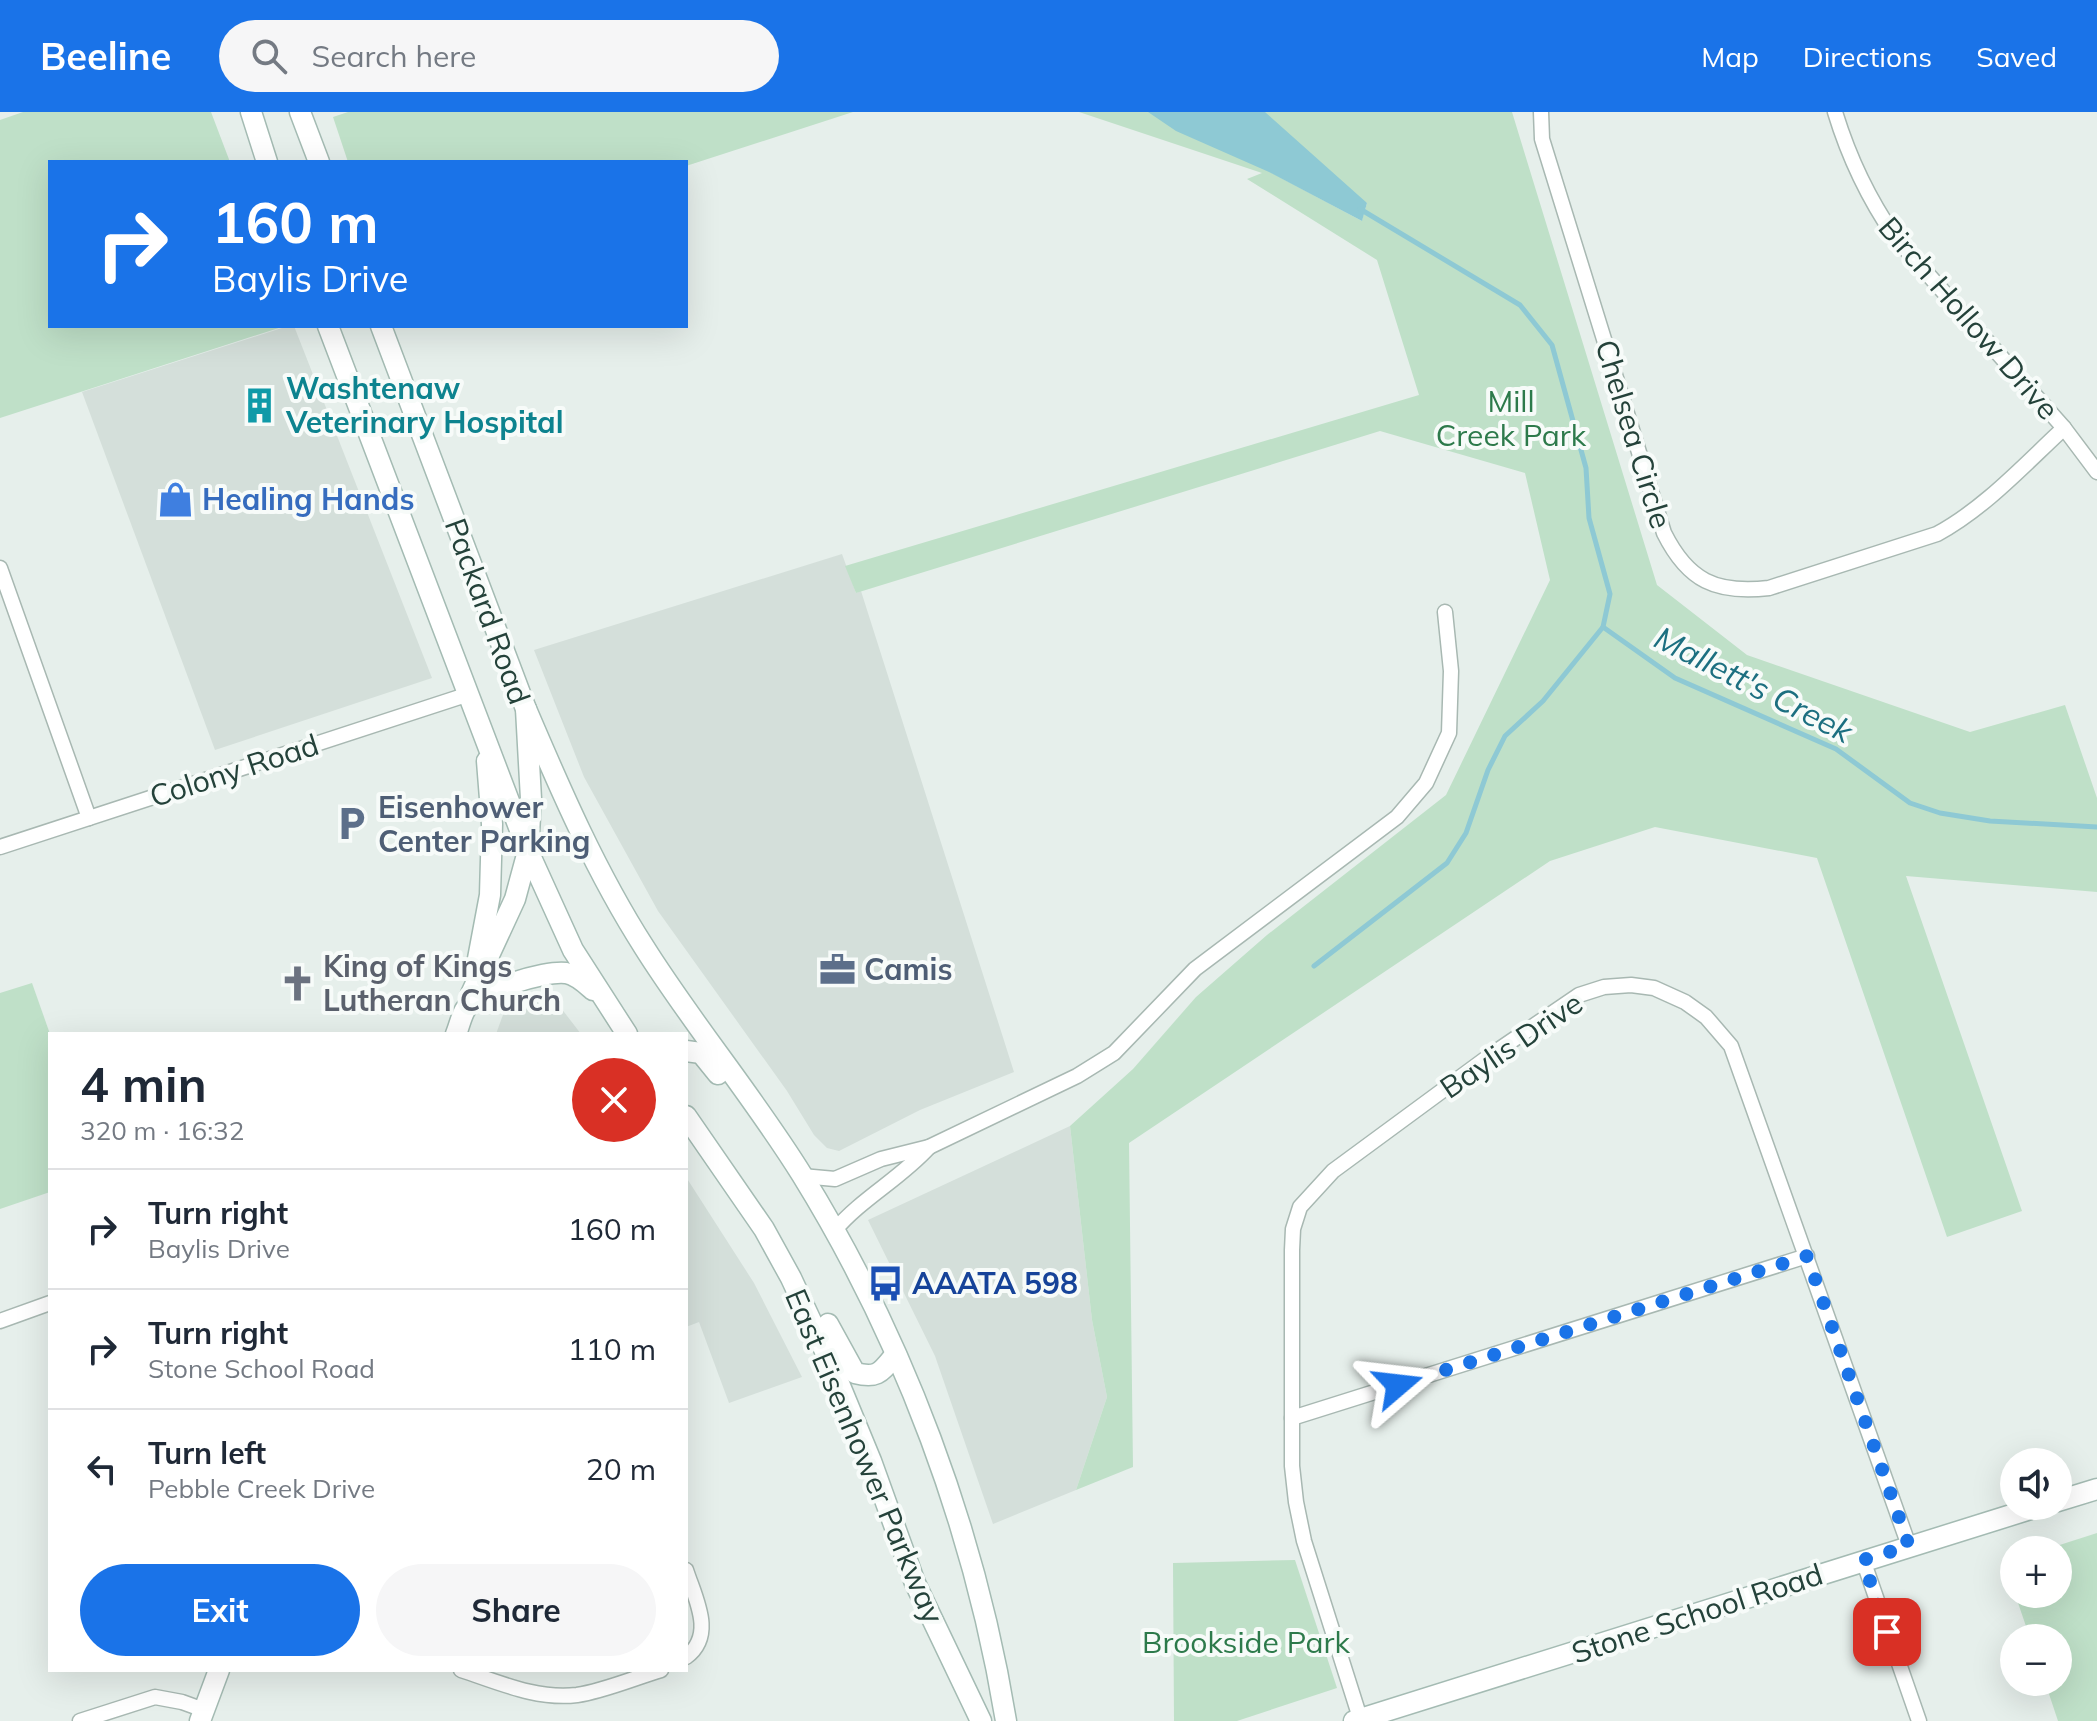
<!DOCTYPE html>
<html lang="en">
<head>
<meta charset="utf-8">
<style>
	body { margin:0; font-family:Mulish,sans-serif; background:#f6f6f7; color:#1f2937; height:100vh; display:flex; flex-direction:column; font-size:30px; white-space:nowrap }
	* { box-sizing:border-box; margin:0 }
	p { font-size:26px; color:#747a83 }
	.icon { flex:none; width:44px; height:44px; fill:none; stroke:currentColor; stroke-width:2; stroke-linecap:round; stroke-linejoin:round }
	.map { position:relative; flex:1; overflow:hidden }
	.panel { position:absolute; left:48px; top:920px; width:640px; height:640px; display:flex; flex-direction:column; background:#fff; border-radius:0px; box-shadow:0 8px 32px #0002 }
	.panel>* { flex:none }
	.top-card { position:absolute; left:48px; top:48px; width:640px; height:168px; border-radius:0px; box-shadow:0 8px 32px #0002; background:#1a73e8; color:#fff; overflow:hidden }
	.fabs { position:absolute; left:2000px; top:1336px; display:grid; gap:16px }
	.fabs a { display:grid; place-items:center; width:72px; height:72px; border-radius:50%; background:#fff; box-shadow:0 8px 32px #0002; font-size:40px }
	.pin { position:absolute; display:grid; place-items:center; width:68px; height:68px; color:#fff; margin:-34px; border-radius:16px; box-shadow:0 4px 12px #0006 }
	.me { position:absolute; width:88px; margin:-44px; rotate:73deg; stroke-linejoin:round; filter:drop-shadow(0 0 6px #0008) }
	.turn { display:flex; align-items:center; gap:28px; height:168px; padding:0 32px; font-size:36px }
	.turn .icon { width:104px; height:104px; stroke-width:2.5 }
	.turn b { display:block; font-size:56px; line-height:68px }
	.round { display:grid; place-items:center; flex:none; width:84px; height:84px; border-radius:42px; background:#f6f6f7 }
	.overview { display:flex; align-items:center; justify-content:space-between; height:136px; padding:0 32px }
	h1 { font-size:48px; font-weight:700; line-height:60px }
	.cta { display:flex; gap:16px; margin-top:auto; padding:16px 32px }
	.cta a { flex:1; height:92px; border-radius:48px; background:#1a73e8; color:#fff; font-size:32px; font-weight:700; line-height:92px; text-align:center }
	.cta a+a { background:#f6f6f7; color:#1f2937 }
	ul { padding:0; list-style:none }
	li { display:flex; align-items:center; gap:24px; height:120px; padding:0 32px; border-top:2px solid #e0e1e3 }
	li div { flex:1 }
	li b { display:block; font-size:30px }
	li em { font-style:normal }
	header { display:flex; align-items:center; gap:48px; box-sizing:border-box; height:112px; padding:0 40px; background:#1a73e8; color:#fff }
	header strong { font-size:38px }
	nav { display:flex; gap:44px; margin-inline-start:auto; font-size:28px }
	.search { width:560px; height:72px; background:#f6f6f7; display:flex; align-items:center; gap:20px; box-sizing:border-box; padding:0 28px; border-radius:44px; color:#747a83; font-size:30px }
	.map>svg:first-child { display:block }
	.built { fill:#d4dfda }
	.green { fill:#bfe0c8; fill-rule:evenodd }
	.water { fill:#8ec9d4 }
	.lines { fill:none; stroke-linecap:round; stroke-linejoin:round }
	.stream { stroke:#8ec9d4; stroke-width:5 }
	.minor-casing { stroke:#a8b8b2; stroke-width:17 }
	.secondary-casing { stroke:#a4bbb3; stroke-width:23 }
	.minor { stroke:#fff; stroke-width:14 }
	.secondary { stroke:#fff; stroke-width:20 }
	.route { stroke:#1a73e8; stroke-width:14; stroke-dasharray:0 25.2 }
	.labels { text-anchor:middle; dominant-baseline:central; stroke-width:8; stroke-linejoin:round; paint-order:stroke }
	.street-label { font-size:30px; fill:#24423a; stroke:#f7fbf9 }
	.culture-label { font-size:30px; font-weight:bold; fill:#0d838f; stroke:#f7fbf9; text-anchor:start }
	.park-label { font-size:30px; fill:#2d7a4b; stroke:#f7fbf9 }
	.shop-label { font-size:30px; font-weight:bold; fill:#366cbe; stroke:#f7fbf9; text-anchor:start }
	.service-label { font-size:30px; font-weight:bold; fill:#4e5e75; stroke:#f7fbf9; text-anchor:start }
	.worship-label { font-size:30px; font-weight:bold; fill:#5b616d; stroke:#f7fbf9; text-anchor:start }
	.transit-label { font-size:30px; font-weight:bold; fill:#164399; stroke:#f7fbf9; text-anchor:start }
	.water-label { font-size:32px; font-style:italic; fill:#1c6f80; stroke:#f7fbf9 }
</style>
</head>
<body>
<header>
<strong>Beeline</strong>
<div class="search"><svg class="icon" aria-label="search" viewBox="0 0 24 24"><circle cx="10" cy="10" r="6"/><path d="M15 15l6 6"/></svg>Search here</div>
<nav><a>Map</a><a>Directions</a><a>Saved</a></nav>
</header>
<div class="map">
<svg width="2097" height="1609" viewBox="0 0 2097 1609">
	<rect width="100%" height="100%" fill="#e6efeb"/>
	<g class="built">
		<polygon points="288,214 294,214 432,566 215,638 82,280"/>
		<polygon points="842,442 856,481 861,479 1014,960 920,998 839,1039 827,1036 814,1023 787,979 658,799 584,665 534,538"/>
		<polygon points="551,883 581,922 496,922 504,900"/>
		<polygon points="1070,1014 1092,1208 1107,1285 1076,1378 993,1412 935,1244 868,1108"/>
		<polygon points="686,1065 754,1171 802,1265 729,1291 699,1210 686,1215"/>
	</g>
	<g class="green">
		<polygon points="23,0 211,0 230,50 50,50 50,214 285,214 0,306 0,8"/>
		<polygon points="348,0 853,0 686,54 686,50 348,50 333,5"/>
		<path d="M1079,0H1512L1657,473L1747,543L1970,620L2065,593L2097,686V780L1906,764L2022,1099L1947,1125L1817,746L1655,715L1550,749L1129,1031L1133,1355L1076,1378L1107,1285L1092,1208L1070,1014L1133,957L1196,885L1267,823L1446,683L1550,468L1525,361L1380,319L856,481L845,454L1419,283L1377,148L1247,67L1262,61ZM1270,60L1367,91L1362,108V109Z"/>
		<polygon points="32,871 50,922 50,1080 0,1097 0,881"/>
		<polygon points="2097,1421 2097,1609 2058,1609 2045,1570 2058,1570 2058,1526 2030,1526 2015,1482 2058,1482 2058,1438 2044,1438"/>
		<polygon points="1295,1448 1337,1576 1237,1609 1174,1609 1173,1451"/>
	</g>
	<polygon class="water" points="1148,0 1265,0 1367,91 1362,109 1269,60 1176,19"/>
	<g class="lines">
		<g class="stream">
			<polyline points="1603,515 1675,566 1836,637 1910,691 1940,701 1990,709 2097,715"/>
			<polyline points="1314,854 1447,751 1466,721 1488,658 1505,624 1543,589 1603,515 1610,482 1589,406 1586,356 1552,233 1520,193 1360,97"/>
		</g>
		<defs>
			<g id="minor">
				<path d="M1541,0L1542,27L1664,421C1688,469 1716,482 1769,476L1937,422C1985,396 2024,353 2064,316"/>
				<path d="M1835,0C1849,46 1868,86 1895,125L2064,316L2097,360"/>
				<polyline points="0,456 89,706"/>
				<polyline points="0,735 469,582"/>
				<polyline points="802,1064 835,1067 881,1047 929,1035 1077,964 1114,941 1195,857 1397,705 1426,671 1449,621 1451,559 1445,500"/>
				<path d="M834,1119C862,1086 900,1067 929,1035"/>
				<polyline points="0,1209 50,1191"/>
				<polyline points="1292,1306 1807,1144"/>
				<polyline points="1863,1448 1919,1609"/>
				<path d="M686,1458C695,1486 716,1523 686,1545"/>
				<path d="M461,1558C498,1570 537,1588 577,1583C604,1579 634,1566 661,1558"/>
				<polyline points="80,1609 155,1585 182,1590 204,1598"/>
				<polyline points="1361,1609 1304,1429 1296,1390 1292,1354 1292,1138 1293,1117 1300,1095 1333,1059 1488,945 1579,883 1604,875 1631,873 1654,876 1685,890 1706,905 1731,934 1909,1434"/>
			</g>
			<g id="secondary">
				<polyline points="251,0 267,50"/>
				<polyline points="300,0 319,50"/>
				<polyline points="328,214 528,739 573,838 627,922"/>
				<polyline points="381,214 526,597 531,687 528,739 515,787 471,882"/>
				<path d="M526,597C561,679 596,760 644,835C693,913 753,984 802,1063C904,1228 975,1419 1006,1609"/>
				<polyline points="477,852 490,783 492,712 487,649"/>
				<path d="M456,922C459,915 461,905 465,898C477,879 545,858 566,861C577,863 585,871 593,878"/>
				<polyline points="686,939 701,941 718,962"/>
				<polyline points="686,1004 764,1117 791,1166 831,1252 871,1349 915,1471 981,1609"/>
				<path d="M828,1212L855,1261C878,1267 881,1260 895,1243"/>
				<polyline points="2058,1389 2097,1377"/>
				<polyline points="200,1609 219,1558"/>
				<polyline points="1354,1609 2040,1394"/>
			</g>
		</defs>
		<use href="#minor" class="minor-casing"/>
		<use href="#secondary" class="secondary-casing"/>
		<use href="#minor" class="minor"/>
		<use href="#secondary" class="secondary"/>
	</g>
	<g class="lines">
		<polyline class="route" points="1398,1273 1807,1144 1909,1434 1863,1448 1887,1520"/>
	</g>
	<defs>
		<symbol id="building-bare" viewBox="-9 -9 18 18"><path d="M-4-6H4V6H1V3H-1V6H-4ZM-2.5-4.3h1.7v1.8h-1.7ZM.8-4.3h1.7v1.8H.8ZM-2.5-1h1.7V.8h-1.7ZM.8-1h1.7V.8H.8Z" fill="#0f9aa8" stroke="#f7fbf9" stroke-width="2.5" paint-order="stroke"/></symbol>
		<symbol id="shop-bare" viewBox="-9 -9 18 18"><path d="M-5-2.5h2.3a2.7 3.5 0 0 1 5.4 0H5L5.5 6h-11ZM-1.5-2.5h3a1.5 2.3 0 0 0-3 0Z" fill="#3f7fe0" stroke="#f7fbf9" stroke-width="2.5" paint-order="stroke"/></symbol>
		<symbol id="parking-bare" viewBox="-9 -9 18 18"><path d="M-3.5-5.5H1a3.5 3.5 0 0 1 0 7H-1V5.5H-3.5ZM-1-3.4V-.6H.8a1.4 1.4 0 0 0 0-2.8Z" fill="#5c6f8a" stroke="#f7fbf9" stroke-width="2.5" paint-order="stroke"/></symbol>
		<symbol id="office-bare" viewBox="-9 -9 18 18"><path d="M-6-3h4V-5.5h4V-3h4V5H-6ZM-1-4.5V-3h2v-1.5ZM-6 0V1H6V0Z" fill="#5c6f8a" stroke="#f7fbf9" stroke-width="2.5" paint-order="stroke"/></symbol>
		<symbol id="church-bare" viewBox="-9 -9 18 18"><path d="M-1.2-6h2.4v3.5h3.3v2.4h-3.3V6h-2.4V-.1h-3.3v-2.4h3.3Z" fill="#6b7280" stroke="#f7fbf9" stroke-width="2.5" paint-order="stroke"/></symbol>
		<symbol id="bus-bare" viewBox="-9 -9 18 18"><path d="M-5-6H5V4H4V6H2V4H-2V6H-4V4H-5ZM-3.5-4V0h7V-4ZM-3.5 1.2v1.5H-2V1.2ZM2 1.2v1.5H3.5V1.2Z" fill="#1a4fb4" stroke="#f7fbf9" stroke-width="2.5" paint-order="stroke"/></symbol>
	</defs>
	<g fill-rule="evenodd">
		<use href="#building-bare" x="234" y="268" width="51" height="51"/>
		<use href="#shop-bare" x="150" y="362" width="51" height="51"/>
		<use href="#parking-bare" x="326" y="686" width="51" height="51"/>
		<use href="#office-bare" x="812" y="832" width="51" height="51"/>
		<use href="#church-bare" x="272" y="846" width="51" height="51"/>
		<use href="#bus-bare" x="860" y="1146" width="51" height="51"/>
	</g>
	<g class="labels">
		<g class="street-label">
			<text transform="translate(1969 206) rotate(49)">Birch Hollow Drive</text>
			<text transform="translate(1634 322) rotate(73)">Chelsea Circle</text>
			<text transform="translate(488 499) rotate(70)">Packard Road</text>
			<text transform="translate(234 658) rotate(-18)">Colony Road</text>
			<text transform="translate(1511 933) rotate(-34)">Baylis Drive</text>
			<text transform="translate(865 1344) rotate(67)">East Eisenhower Parkway</text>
			<text transform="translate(1697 1501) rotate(-18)">Stone School Road</text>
		</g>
		<g class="culture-label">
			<text x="286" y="276">Washtenaw<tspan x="286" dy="34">Veterinary Hospital</tspan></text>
		</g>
		<g class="park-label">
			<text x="1511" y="289">Mill<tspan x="1511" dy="34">Creek Park</tspan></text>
			<text x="1246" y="1530">Brookside Park</text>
		</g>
		<g class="shop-label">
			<text x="202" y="387">Healing Hands</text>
		</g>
		<g class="service-label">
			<text x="378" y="695">Eisenhower<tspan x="378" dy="34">Center Parking</tspan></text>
			<text x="864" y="857">Camis</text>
		</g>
		<g class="worship-label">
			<text x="323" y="854">King of Kings<tspan x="323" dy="34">Lutheran Church</tspan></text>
		</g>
		<g class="transit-label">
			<text x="912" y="1171">AAATA 598</text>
		</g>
		<g class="water-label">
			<text transform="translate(1754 572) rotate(27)">Mallett's Creek</text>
		</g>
	</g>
</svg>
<div class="fabs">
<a><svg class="icon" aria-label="sound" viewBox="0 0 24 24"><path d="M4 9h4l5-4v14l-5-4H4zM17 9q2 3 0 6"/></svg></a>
<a>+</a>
<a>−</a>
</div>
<div class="pin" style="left:1887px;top:1520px;background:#d93025"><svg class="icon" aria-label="arrive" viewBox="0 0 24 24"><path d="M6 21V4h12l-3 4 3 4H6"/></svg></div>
<svg class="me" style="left:1398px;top:1273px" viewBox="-20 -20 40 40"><path d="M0-17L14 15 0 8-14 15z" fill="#1a73e8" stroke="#fff" stroke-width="4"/></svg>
<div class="top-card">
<div class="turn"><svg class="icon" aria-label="right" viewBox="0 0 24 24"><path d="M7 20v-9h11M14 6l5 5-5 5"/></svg><div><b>160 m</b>Baylis Drive</div></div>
</div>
<section class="panel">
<div class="overview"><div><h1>4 min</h1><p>320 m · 16:32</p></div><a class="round" style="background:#d93025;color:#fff"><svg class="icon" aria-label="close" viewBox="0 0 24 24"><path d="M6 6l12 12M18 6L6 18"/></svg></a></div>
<ul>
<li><svg class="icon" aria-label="right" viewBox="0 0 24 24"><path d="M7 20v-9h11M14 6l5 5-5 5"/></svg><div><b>Turn right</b><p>Baylis Drive</p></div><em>160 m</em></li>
<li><svg class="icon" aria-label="right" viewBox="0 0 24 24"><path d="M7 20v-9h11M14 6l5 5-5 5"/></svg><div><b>Turn right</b><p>Stone School Road</p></div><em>110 m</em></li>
<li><svg class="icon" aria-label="left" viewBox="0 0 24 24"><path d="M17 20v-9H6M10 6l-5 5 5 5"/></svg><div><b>Turn left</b><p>Pebble Creek Drive</p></div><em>20 m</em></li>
</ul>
<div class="cta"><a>Exit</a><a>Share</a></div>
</section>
</div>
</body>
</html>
